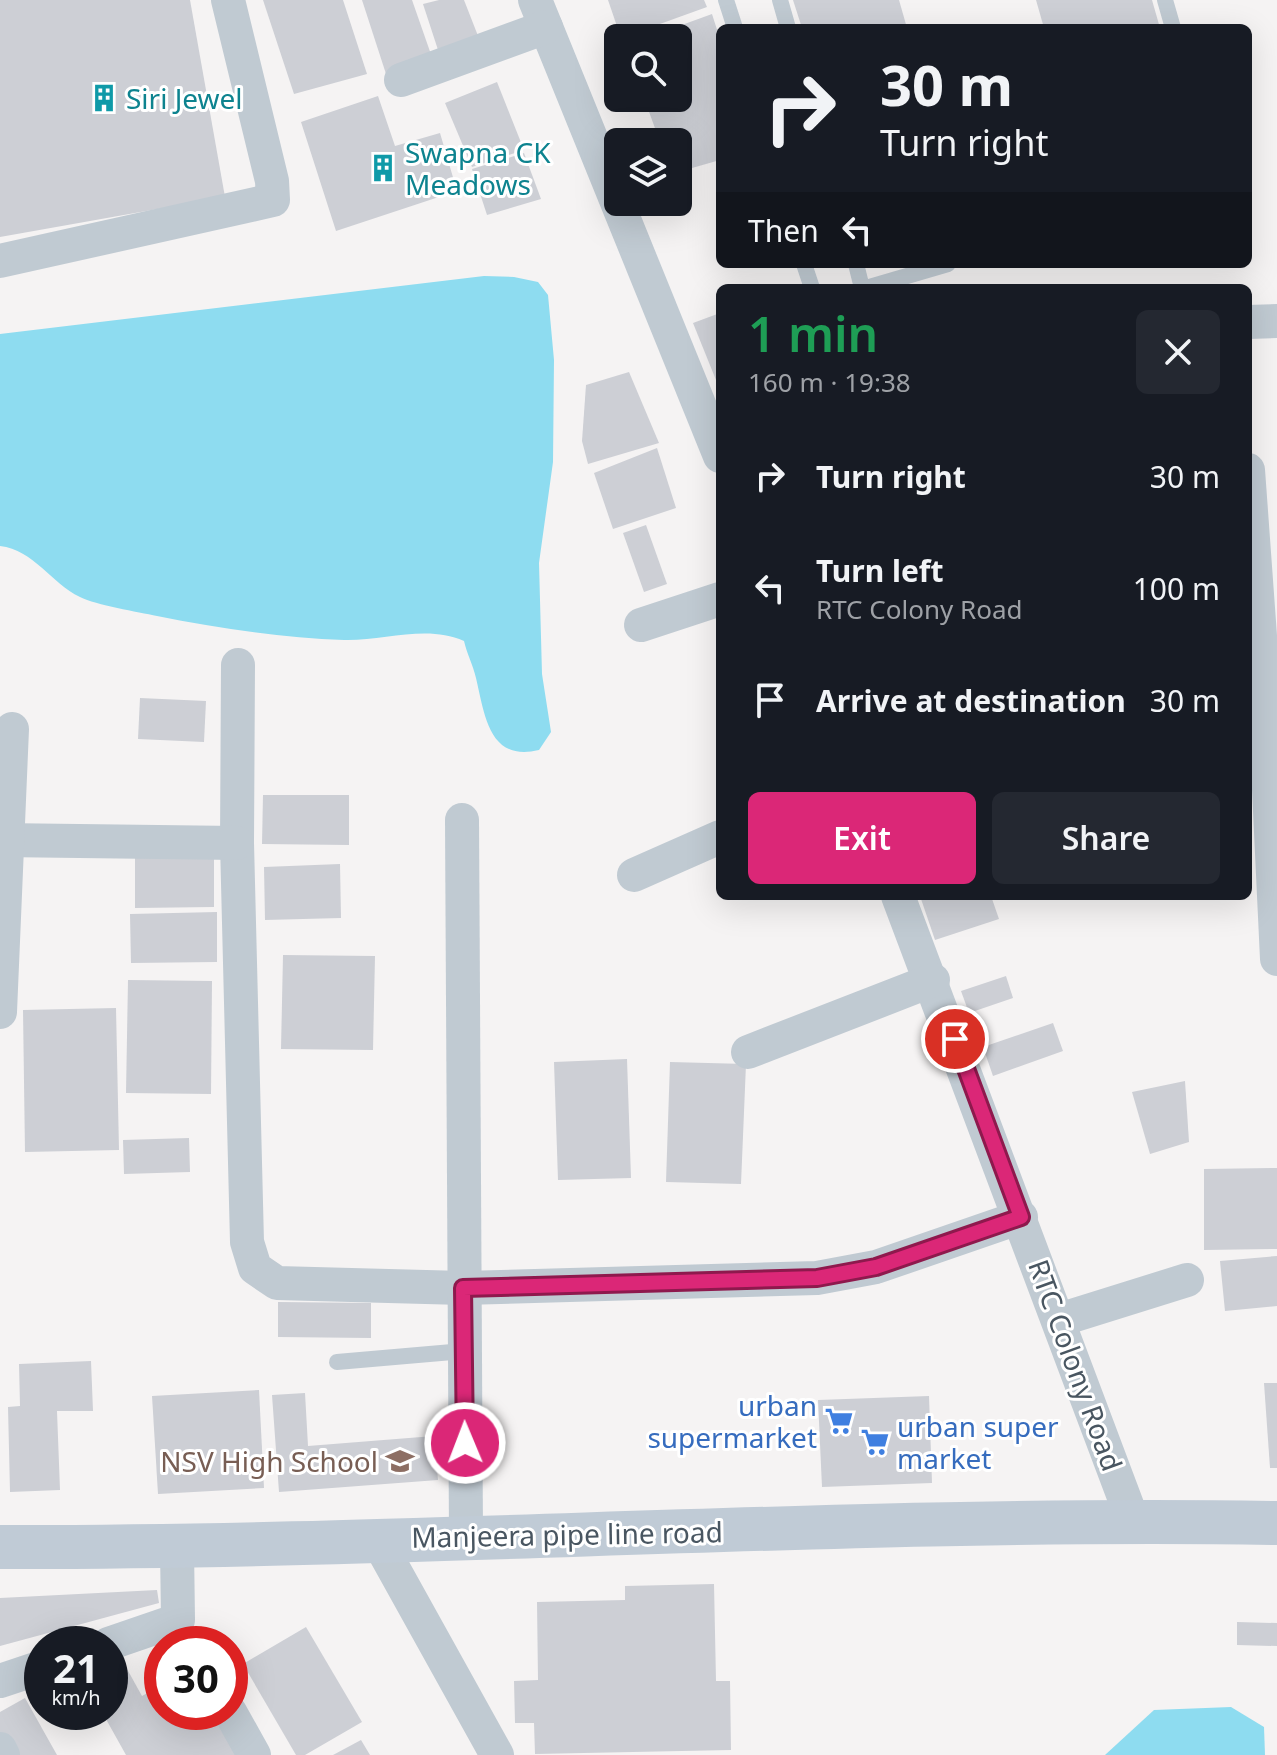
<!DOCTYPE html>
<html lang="en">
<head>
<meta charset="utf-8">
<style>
	body { margin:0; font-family:"Noto Sans",sans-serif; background:#242831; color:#f1f3f6; height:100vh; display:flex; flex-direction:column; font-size:30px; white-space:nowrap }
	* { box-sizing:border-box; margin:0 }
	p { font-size:26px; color:#9ea1a6 }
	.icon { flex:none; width:44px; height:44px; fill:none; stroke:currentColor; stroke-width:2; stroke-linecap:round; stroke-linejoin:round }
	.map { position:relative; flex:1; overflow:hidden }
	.panel { position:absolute; left:716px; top:284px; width:536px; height:616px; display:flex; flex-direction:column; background:#171b24; border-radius:12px; box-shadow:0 8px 32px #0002 }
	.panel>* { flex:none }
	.top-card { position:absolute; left:716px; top:24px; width:536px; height:244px; border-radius:12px; box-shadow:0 8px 32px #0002; background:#171b24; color:#f1f3f6; overflow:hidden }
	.tools { position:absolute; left:604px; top:24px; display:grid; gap:16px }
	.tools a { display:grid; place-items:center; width:88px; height:88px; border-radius:12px; background:#171b24; box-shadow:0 8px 32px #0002; font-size:40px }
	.speed { position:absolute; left:24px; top:1626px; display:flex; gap:16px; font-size:40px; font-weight:700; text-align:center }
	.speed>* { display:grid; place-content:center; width:104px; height:104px; border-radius:50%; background:#171b24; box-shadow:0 8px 32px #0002; line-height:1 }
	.speed small { font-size:20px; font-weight:400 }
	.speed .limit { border:12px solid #d22; background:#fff; color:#111 }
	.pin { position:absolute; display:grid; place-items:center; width:68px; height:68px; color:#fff; margin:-34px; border:4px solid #fff; border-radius:50%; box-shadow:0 2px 8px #0007 }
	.me { position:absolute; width:88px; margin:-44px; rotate:359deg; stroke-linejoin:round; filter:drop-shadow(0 0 6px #0008) }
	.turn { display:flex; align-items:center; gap:28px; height:168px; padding:0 32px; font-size:36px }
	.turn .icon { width:104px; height:104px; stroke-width:2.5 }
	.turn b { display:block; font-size:56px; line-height:68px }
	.then { display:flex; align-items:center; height:76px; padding:0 32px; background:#0003; gap:16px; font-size:30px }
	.round { display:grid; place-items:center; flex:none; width:84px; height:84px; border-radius:12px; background:#242831 }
	.summary { display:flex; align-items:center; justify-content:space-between; height:136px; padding:0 32px }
	h1 { font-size:48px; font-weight:600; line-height:60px; color:#1e9e55 }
	.cta { display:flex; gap:16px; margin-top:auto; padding:16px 32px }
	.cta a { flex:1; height:92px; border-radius:12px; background:#db2777; color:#fff; font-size:32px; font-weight:600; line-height:92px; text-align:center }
	.cta a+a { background:#242831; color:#f1f3f6 }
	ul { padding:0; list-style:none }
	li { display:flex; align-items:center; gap:24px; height:112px; padding:0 32px }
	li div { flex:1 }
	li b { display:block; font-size:30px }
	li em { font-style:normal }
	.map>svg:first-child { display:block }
	.water { fill:#8edcf0 }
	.building { fill:#cdcfd5 }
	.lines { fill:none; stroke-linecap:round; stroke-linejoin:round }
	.lane { stroke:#c0cad2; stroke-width:16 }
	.street { stroke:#c0cad2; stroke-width:34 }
	.secondary { stroke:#c0cbd6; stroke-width:44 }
	.route-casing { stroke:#8e194d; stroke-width:20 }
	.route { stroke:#db2777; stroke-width:14 }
	.labels { text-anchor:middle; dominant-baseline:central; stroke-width:6; stroke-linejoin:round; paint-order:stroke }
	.culture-label { font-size:28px; fill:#0d838f; stroke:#fff; text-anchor:start }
	.street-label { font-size:28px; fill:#495661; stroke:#fff }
	.shop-label { font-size:28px; fill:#366cbe; stroke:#fff; text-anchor:end }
	.education-label { font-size:28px; fill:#785e54; stroke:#fff; text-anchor:end }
</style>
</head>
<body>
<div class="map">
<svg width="1277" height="1755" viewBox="0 0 1277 1755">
	<rect width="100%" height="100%" fill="#f5f3f3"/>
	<g class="water">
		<path d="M484,276L514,277L538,282L548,295L554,360L553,462L539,563L542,674L551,732L539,750C489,762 485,716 476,678C473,665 467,654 464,641C427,624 384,641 344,640C282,638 217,628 157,616C138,612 96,605 80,597C51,583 34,550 0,546V334Z"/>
		<polygon points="1231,1707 1264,1727 1265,1755 1105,1755 1154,1710"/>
	</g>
	<g class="building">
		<polygon points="0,0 190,0 225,197 0,237"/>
		<polygon points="263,0 343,0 367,74 294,94"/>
		<polygon points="362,0 412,0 434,63 387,77"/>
		<polygon points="439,0 464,0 480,41 440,56 423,4"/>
		<polygon points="608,0 704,0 707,7 621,38"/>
		<polygon points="793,0 899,0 907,28 802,28"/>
		<polygon points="1036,0 1152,0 1160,28 1044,28"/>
		<polygon points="712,14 720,39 720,160 678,172 678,142 660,142 644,98 678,98 678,38 646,38"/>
		<polygon points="497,82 524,150 472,167 445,103"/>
		<polygon points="378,96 395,146 440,133 457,191 336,231 301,122"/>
		<polygon points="524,153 541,199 487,215 472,169"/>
		<polygon points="720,313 720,390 693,323"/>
		<polygon points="629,372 659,443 588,464 582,441 586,385"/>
		<polygon points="657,448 676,508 613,529 594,473"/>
		<polygon points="646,525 667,584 644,592 623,533"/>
		<polygon points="140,698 206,701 204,742 138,739"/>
		<polygon points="263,795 349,795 349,845 262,844"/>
		<polygon points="214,847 214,907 135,908 135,848"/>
		<polygon points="340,864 341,918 265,920 264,867"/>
		<polygon points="920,896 991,896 999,919 935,940"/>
		<polygon points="217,912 217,962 131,963 130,914"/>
		<polygon points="283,955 375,956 373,1050 281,1049"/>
		<polygon points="1006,976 1013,998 969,1013 961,991"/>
		<polygon points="128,980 212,981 211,1094 126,1093"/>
		<polygon points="116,1008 119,1150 25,1152 23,1010"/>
		<polygon points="1053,1023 1063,1051 993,1076 983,1047"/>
		<polygon points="627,1059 631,1178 558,1180 554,1062"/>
		<polygon points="670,1062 746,1064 741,1184 666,1182"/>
		<polygon points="1185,1081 1189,1142 1150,1154 1132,1092"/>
		<polygon points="189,1138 190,1172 124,1174 123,1140"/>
		<polygon points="1277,1168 1277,1249 1204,1250 1204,1169"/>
		<polygon points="1277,1256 1277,1306 1225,1311 1220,1261"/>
		<polygon points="278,1302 371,1303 371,1338 278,1337"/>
		<polygon points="91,1361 93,1411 57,1411 60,1490 10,1492 8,1407 20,1406 19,1364"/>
		<polygon points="1264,1383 1277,1383 1277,1468 1270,1468"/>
		<polygon points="259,1390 264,1488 158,1494 152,1396"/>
		<polygon points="305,1393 308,1446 434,1436 438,1480 279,1492 272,1395"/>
		<polygon points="929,1396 932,1483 822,1487 818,1400"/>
		<polygon points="714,1584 716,1681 730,1681 731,1750 535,1754 534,1723 515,1723 514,1681 538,1680 537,1602 625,1600 625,1586"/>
		<polygon points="157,1590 159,1603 0,1646 0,1598"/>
		<polygon points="1237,1622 1277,1623 1277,1646 1237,1645"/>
		<polygon points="306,1627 362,1722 305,1755 296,1755 243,1664"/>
		<polygon points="122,1660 142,1696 162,1685 162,1712 219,1712 243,1755 126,1755 102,1712 110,1712 110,1667"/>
		<polygon points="25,1698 57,1755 11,1755 0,1736 0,1712"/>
		<polygon points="361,1740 370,1755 333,1755"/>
	</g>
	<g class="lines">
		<g class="lane">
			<polyline points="726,0 735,28"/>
			<polyline points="780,0 788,28"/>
			<polyline points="1165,0 1173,28"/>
			<polyline points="804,264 812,288"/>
			<polyline points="856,264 862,288"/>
			<polyline points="866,288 948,264"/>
			<polyline points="337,1362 464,1351"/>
		</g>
		<g class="street">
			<polyline points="535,0 720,456"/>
			<polyline points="401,80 546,27"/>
			<polyline points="0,261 273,200 272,181 228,0"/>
			<polyline points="1248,322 1277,321"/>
			<polyline points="1248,470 1265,705 1277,959"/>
			<polyline points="641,625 720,599"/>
			<polyline points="238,665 237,843 247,1242 255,1268 277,1283 463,1288 817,1278 876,1267 1021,1217"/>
			<polyline points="462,820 466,1536"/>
			<polyline points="0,840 237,843"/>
			<polyline points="634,875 720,837"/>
			<polyline points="898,896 1133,1521"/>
			<polyline points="0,1012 12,729"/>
			<polyline points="748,1052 933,980"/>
			<polyline points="1059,1320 1187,1280"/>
			<polyline points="377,1539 497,1755"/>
			<polyline points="108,1644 178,1620 177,1548"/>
			<polyline points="0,1681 42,1667"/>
			<polyline points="230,1712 254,1755"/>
			<polyline points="0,1749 3,1755"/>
		</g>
		<path class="secondary" d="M0,1547C426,1548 851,1516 1277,1523"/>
	</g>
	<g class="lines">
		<defs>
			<polyline id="route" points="465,1443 463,1288 817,1278 876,1267 1021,1217 955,1039"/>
		</defs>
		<use href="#route" class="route-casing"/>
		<use href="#route" class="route"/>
	</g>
	<defs>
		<symbol id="building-bare" viewBox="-9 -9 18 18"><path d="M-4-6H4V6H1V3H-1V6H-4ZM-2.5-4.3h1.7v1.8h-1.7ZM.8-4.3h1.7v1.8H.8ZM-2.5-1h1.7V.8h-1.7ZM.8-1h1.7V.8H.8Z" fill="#0f9aa8" stroke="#fff" stroke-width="2.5" paint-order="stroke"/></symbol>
		<symbol id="supermarket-bare" viewBox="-9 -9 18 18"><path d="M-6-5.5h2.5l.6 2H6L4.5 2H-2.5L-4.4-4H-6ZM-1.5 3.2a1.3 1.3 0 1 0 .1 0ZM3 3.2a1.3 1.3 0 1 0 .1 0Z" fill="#3f7fe0" stroke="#fff" stroke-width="2.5" paint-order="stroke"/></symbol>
		<symbol id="school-bare" viewBox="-9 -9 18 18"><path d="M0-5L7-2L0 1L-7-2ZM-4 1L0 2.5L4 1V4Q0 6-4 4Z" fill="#8d6e63" stroke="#fff" stroke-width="2.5" paint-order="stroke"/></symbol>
	</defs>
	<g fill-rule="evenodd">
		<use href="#building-bare" x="84" y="78" width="40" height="40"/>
		<use href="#building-bare" x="363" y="148" width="40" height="40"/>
		<use href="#supermarket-bare" x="819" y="1401" width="40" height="40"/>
		<use href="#supermarket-bare" x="855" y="1422" width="40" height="40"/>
		<use href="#school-bare" x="380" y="1441" width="40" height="40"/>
	</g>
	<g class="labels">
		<g class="culture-label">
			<text x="126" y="98">Siri Jewel</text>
			<text x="405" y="152">Swapna CK<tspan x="405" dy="32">Meadows</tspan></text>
		</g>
		<g class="street-label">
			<text transform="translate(1076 1365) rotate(70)">RTC Colony Road</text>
			<text transform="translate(567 1534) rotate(-1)">Manjeera pipe line road</text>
		</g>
		<g class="shop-label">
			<text x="817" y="1405">urban<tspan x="817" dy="32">supermarket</tspan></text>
			<text x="897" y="1426" text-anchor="start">urban super<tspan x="897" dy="32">market</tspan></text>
		</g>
		<g class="education-label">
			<text x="378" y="1461">NSV High School</text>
		</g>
	</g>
</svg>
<div class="tools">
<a><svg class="icon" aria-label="search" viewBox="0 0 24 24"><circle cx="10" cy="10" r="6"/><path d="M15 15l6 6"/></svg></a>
<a><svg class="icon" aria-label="layers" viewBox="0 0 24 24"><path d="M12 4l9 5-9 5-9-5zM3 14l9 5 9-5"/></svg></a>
</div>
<div class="speed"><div>21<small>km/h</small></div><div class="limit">30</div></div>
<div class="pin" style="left:955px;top:1039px;background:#d93025"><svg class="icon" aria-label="arrive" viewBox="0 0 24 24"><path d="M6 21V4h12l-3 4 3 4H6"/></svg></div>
<svg class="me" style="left:465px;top:1443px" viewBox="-20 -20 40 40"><circle r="17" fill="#db2777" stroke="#fff" stroke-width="3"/><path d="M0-11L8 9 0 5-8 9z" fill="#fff"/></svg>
<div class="top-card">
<div class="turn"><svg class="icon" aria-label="right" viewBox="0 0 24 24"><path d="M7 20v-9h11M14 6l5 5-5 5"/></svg><div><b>30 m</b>Turn right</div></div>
<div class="then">Then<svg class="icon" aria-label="left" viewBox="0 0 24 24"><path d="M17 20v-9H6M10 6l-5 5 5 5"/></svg></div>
</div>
<section class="panel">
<div class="summary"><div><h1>1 min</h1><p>160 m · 19:38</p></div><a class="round"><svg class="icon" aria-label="close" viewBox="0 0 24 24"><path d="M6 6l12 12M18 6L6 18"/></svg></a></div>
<ul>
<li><svg class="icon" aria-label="right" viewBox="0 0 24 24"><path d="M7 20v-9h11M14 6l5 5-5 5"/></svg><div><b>Turn right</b></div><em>30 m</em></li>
<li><svg class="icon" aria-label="left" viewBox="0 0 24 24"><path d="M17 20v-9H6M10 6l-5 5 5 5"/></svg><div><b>Turn left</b><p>RTC Colony Road</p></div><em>100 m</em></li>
<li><svg class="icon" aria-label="arrive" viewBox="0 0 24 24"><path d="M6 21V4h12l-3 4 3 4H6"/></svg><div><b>Arrive at destination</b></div><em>30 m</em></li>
</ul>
<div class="cta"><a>Exit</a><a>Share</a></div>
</section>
</div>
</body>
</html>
